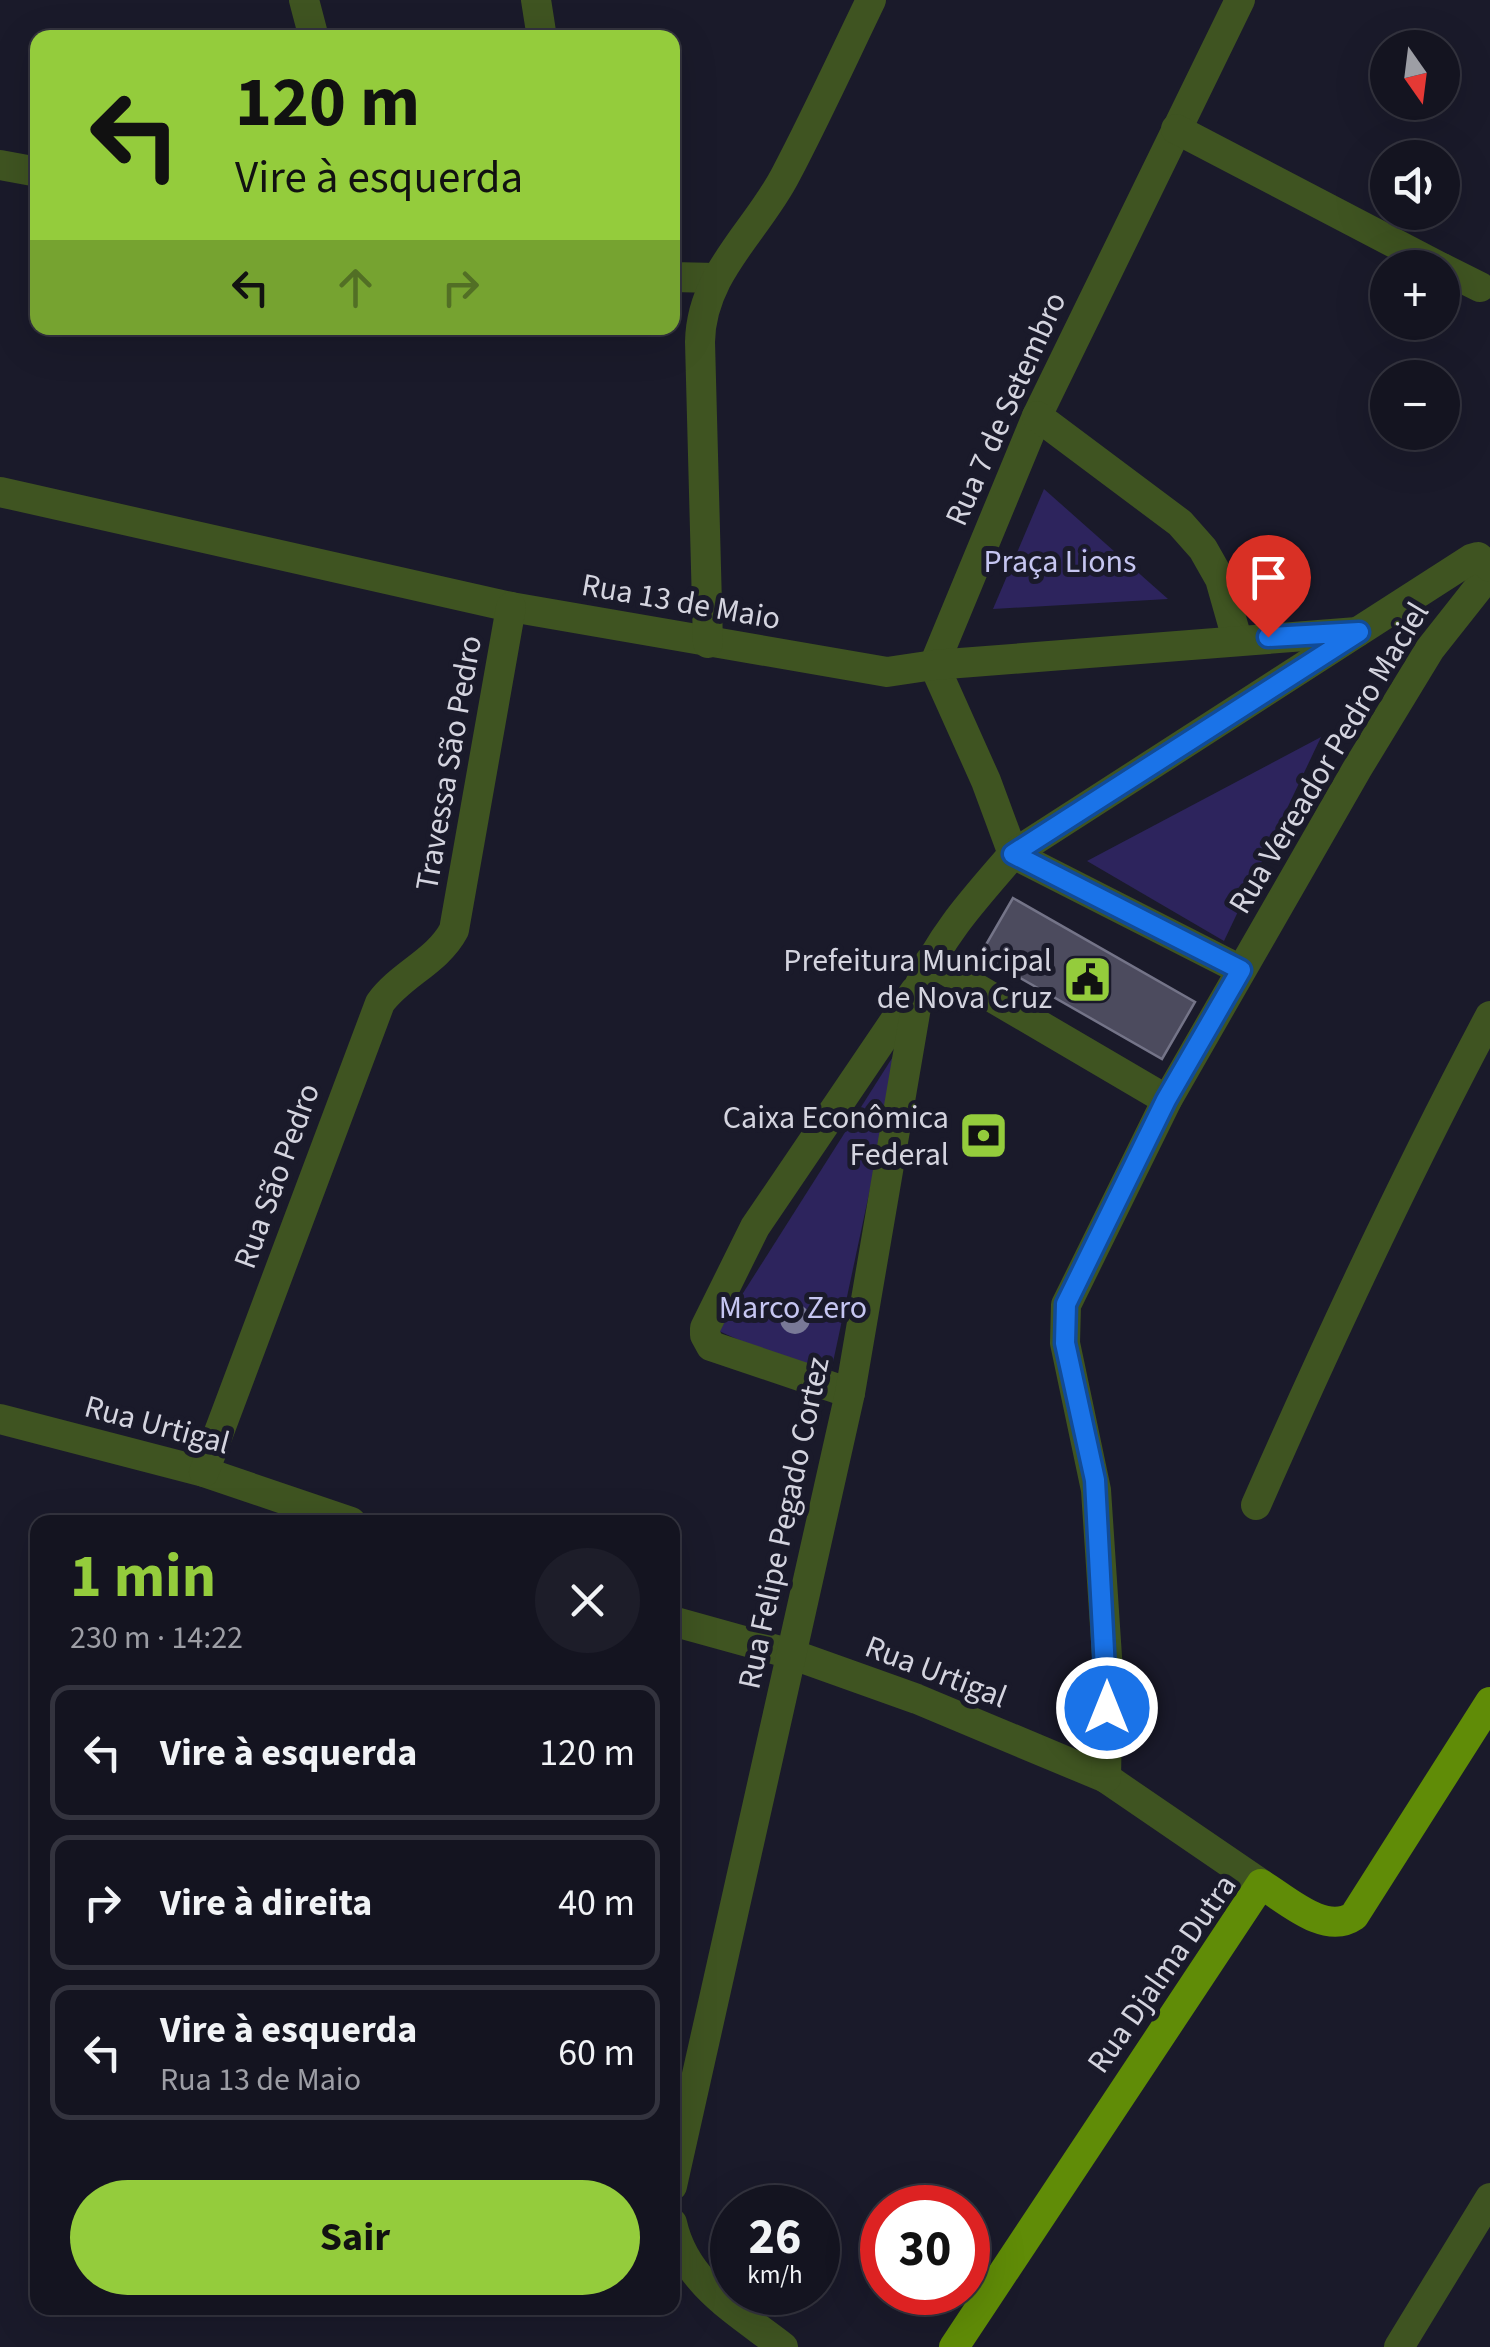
<!DOCTYPE html>
<html lang="pt">
<head>
<meta charset="utf-8">
<style>
	body { margin:0; font-family:"Source Sans 3",sans-serif; background:#1d1d29; color:#f1f3f6; height:100vh; display:flex; flex-direction:column; font-size:38px; white-space:nowrap }
	* { box-sizing:border-box; margin:0 }
	p { font-size:32px; color:#9d9ea5 }
	.icon { flex:none; width:55px; height:55px; fill:none; stroke:currentColor; stroke-width:2; stroke-linecap:round; stroke-linejoin:round }
	.map { position:relative; flex:1; overflow:hidden }
	.drawer { position:absolute; left:30px; top:1515px; width:650px; height:800px; display:flex; flex-direction:column; background:#141420; border-radius:20px; box-shadow:0 10px 40px #0002,0 0 0 2px #33333e }
	.drawer>* { flex:none }
	.top-card { position:absolute; left:30px; top:30px; width:650px; height:305px; border-radius:20px; box-shadow:0 10px 40px #0002,0 0 0 2px #33333e; background:#94cc3c; color:#111; overflow:hidden }
	.needle { width:65px; rotate:166deg }
	.buttons { position:absolute; left:1370px; top:30px; display:grid; gap:20px }
	.buttons a { display:grid; place-items:center; width:90px; height:90px; border-radius:50%; background:#141420; box-shadow:0 10px 40px #0002,0 0 0 2px #33333e; font-size:50px }
	.speed { position:absolute; left:710px; top:2185px; display:flex; gap:20px; font-size:50px; font-weight:700; text-align:center }
	.speed>* { display:grid; place-content:center; width:130px; height:130px; border-radius:50%; background:#141420; box-shadow:0 10px 40px #0002,0 0 0 2px #33333e; line-height:1 }
	.speed small { font-size:25px; font-weight:400 }
	.speed .limit { border:15px solid #d22; background:#fff; color:#111 }
	.pin { position:absolute; display:grid; place-items:center; width:85px; height:85px; color:#fff; margin:-102px -42px; border-radius:50% 50% 50% 0; rotate:-45deg; box-shadow:0 0 10px #0007 }
	.pin .icon { rotate:45deg }
	.me { position:absolute; width:110px; margin:-55px; rotate:0deg; stroke-linejoin:round; filter:drop-shadow(0 0 8px #0008) }
	.turn { display:flex; align-items:center; gap:35px; height:210px; padding:0 40px; font-size:45px }
	.turn .icon { width:130px; height:130px; stroke-width:2.5 }
	.turn b { display:block; font-size:70px; line-height:85px }
	.lanes { display:flex; align-items:center; height:95px; padding:0 40px; background:#0003; justify-content:center; gap:50px; direction:ltr }
	.lanes .off { opacity:.35 }
	.round { display:grid; place-items:center; flex:none; width:105px; height:105px; border-radius:52px; background:#1d1d29 }
	.head { display:flex; align-items:center; justify-content:space-between; height:170px; padding:0 40px }
	h1 { font-size:60px; font-weight:700; line-height:75px; color:#94cc3c }
	.cta { display:flex; gap:20px; margin-top:auto; padding:20px 40px }
	.cta a { flex:1; height:115px; border-radius:60px; background:#94cc3c; color:#111; font-size:40px; font-weight:700; line-height:115px; text-align:center }
	ul { padding:0; list-style:none }
	li { display:flex; align-items:center; gap:30px; height:135px; margin:0 20px 15px; padding:0 20px; border:5px solid #33333e; border-radius:20px }
	li div { flex:1 }
	li b { display:block; font-size:38px }
	li em { font-style:normal }
	.map>svg:first-child { display:block }
	.green { fill:#2d245d }
	.building { fill:#4c4b5e; stroke:#747488; stroke-width:2.5 }
	.lines { fill:none; stroke-linecap:round; stroke-linejoin:round }
	.minor { stroke:#3f5421; stroke-width:30 }
	.major { stroke:#608c07; stroke-width:30 }
	.tree { fill:#797997 }
	.route-casing { stroke:#114b97; stroke-width:25 }
	.route { stroke:#1a73e8; stroke-width:18 }
	.labels { text-anchor:middle; dominant-baseline:central; stroke-width:10; stroke-linejoin:round; paint-order:stroke }
	.street-label { font-size:32px; fill:#d4d4df; stroke:#1a1a2a }
	.park-label { font-size:32px; fill:#c6c6f1; stroke:#1a1a2a }
	.poi-label { font-size:32px; fill:#d4d4df; stroke:#1a1a2a; text-anchor:end }
</style>
</head>
<body>
<div class="map">
<svg width="1490" height="2347" viewBox="0 0 1490 2347">
	<rect width="100%" height="100%" fill="#1a1a2a"/>
	<g class="green">
		<polygon points="1044,489 1168,599 993,609"/>
		<polygon points="1321,737 1224,941 1087,861"/>
		<polygon points="901,1044 829,1381 719,1331"/>
	</g>
	<polygon class="building" points="1013,898 1195,1002 1162,1059 980,955"/>
	<g class="lines">
		<g class="minor">
			<polyline points="304,0 314,38"/>
			<polyline points="536,0 542,38"/>
			<polyline points="1240,0 1037,416 934,665 986,781 1013,854 1241,970"/>
			<polyline points="1176,129 1442,268"/>
			<polyline points="0,165 38,172"/>
			<polyline points="1442,268 1480,287"/>
			<polyline points="672,277 716,278"/>
			<polyline points="1037,416 1180,523 1203,549 1220,579 1237,639"/>
			<polyline points="0,492 511,607 887,672 934,665 1357,632"/>
			<path d="M708,643L700,342C701,273 757,231 786,174C816,117 843,58 871,0"/>
			<polyline points="930,961 1167,1100"/>
			<polyline points="850,1393 711,1346 705,1335 705,1328 755,1227 915,991"/>
			<polyline points="0,1419 204,1472 351,1522"/>
			<path d="M204,1472L380,1003C401,974 437,962 454,930L511,607"/>
			<path d="M1256,1505C1329,1339 1405,1176 1490,1016"/>
			<polyline points="672,1621 791,1654 917,1699 1106,1778 1261,1884"/>
			<polyline points="1106,1778 1108,1672 1096,1490 1065,1343 1066,1305 1167,1100 1357,769 1430,649 1490,573"/>
			<path d="M672,2186L850,1393L920,984C941,934 978,895 1013,854L1471,559L1478,557L1490,567"/>
			<path d="M672,2223C685,2283 738,2312 783,2347"/>
			<polyline points="1399,2347 1490,2198"/>
		</g>
		<path class="major" d="M954,2347L1261,1884C1286,1899 1325,1936 1354,1916L1490,1702"/>
	</g>
	<circle class="tree" cx="795" cy="1319" r="15"/>
	<g class="lines">
		<defs>
			<polyline id="route" points="1107,1708 1095,1480 1065,1343 1066,1304 1166,1100 1241,970 1013,854 1359,632 1268,637"/>
		</defs>
		<use href="#route" class="route-casing"/>
		<use href="#route" class="route"/>
	</g>
	<defs>
		<symbol id="civic-square" viewBox="-11 -11 22 22"><rect x="-9" y="-9" width="18" height="18" rx="4" fill="#94cc3c" stroke="#1a1a2a"/><path d="M-.6-6.5H3V-4.5H.6V-3L4-1V1h2V6H-6V1h2V-1L-.6-3ZM-1.2 2.5V6h2.4V2.5Z" fill="#111"/></symbol>
		<symbol id="bank-square" viewBox="-11 -11 22 22"><rect x="-9" y="-9" width="18" height="18" rx="4" fill="#94cc3c" stroke="#1a1a2a"/><path d="M-6-4H6V4H-6ZM0-2.3a2.3 2.3 0 1 0 0 4.6a2.3 2.3 0 1 0 0-4.6Z" fill="#111"/></symbol>
	</defs>
	<g fill-rule="evenodd">
		<use href="#civic-square" x="1060" y="952" width="55" height="55"/>
		<use href="#bank-square" x="956" y="1108" width="55" height="55"/>
	</g>
	<g class="labels">
		<g class="street-label">
			<text transform="translate(1006 409) rotate(-66)">Rua 7 de Setembro</text>
			<text transform="translate(681 602) rotate(10)">Rua 13 de Maio</text>
			<text transform="translate(1329 758) rotate(-59)">Rua Vereador Pedro Maciel</text>
			<text transform="translate(449 763) rotate(-80)">Travessa São Pedro</text>
			<text transform="translate(277 1176) rotate(-70)">Rua São Pedro</text>
			<text transform="translate(157 1425) rotate(15)">Rua Urtigal</text>
			<text transform="translate(784 1523) rotate(-78)">Rua Felipe Pegado Cortez</text>
			<text transform="translate(936 1672) rotate(21)">Rua Urtigal</text>
			<text transform="translate(1162 1974) rotate(-55)">Rua Djalma Dutra</text>
		</g>
		<g class="park-label">
			<text x="1060" y="562">Praça Lions</text>
			<text x="793" y="1308">Marco Zero</text>
		</g>
		<g class="poi-label">
			<text x="1052" y="961">Prefeitura Municipal<tspan x="1052" dy="37">de Nova Cruz</tspan></text>
			<text x="949" y="1118">Caixa Econômica<tspan x="949" dy="37">Federal</tspan></text>
		</g>
	</g>
</svg>
<div class="buttons">
<a><svg class="needle" viewBox="-14 -14 28 28"><path d="M0-13l5 13h-10z" fill="#e53935"/><path d="M0 13l5-13h-10z" fill="#9d9ea5"/></svg></a>
<a><svg class="icon" aria-label="sound" viewBox="0 0 24 24"><path d="M4 9h4l5-4v14l-5-4H4zM17 9q2 3 0 6"/></svg></a>
<a>+</a>
<a>−</a>
</div>
<div class="speed"><div>26<small>km/h</small></div><div class="limit">30</div></div>
<div class="pin" style="left:1268px;top:637px;background:#d93025"><svg class="icon" aria-label="arrive" viewBox="0 0 24 24"><path d="M6 21V4h12l-3 4 3 4H6"/></svg></div>
<svg class="me" style="left:1107px;top:1708px" viewBox="-20 -20 40 40"><circle r="17" fill="#1a73e8" stroke="#fff" stroke-width="3"/><path d="M0-11L8 9 0 5-8 9z" fill="#fff"/></svg>
<div class="top-card">
<div class="turn"><svg class="icon" aria-label="left" viewBox="0 0 24 24"><path d="M17 20v-9H6M10 6l-5 5 5 5"/></svg><div><b>120 m</b>Vire à esquerda</div></div>
<div class="lanes"><svg class="icon" aria-label="left" viewBox="0 0 24 24"><path d="M17 20v-9H6M10 6l-5 5 5 5"/></svg><svg class="icon off" aria-label="ahead" viewBox="0 0 24 24"><path d="M12 20V5M6 11l6-6 6 6"/></svg><svg class="icon off" aria-label="right" viewBox="0 0 24 24"><path d="M7 20v-9h11M14 6l5 5-5 5"/></svg></div>
</div>
<section class="drawer">
<div class="head"><div><h1>1 min</h1><p>230 m · 14:22</p></div><a class="round"><svg class="icon" aria-label="close" viewBox="0 0 24 24"><path d="M6 6l12 12M18 6L6 18"/></svg></a></div>
<ul>
<li><svg class="icon" aria-label="left" viewBox="0 0 24 24"><path d="M17 20v-9H6M10 6l-5 5 5 5"/></svg><div><b>Vire à esquerda</b></div><em>120 m</em></li>
<li><svg class="icon" aria-label="right" viewBox="0 0 24 24"><path d="M7 20v-9h11M14 6l5 5-5 5"/></svg><div><b>Vire à direita</b></div><em>40 m</em></li>
<li><svg class="icon" aria-label="left" viewBox="0 0 24 24"><path d="M17 20v-9H6M10 6l-5 5 5 5"/></svg><div><b>Vire à esquerda</b><p>Rua 13 de Maio</p></div><em>60 m</em></li>
</ul>
<div class="cta"><a>Sair</a></div>
</section>
</div>
</body>
</html>
